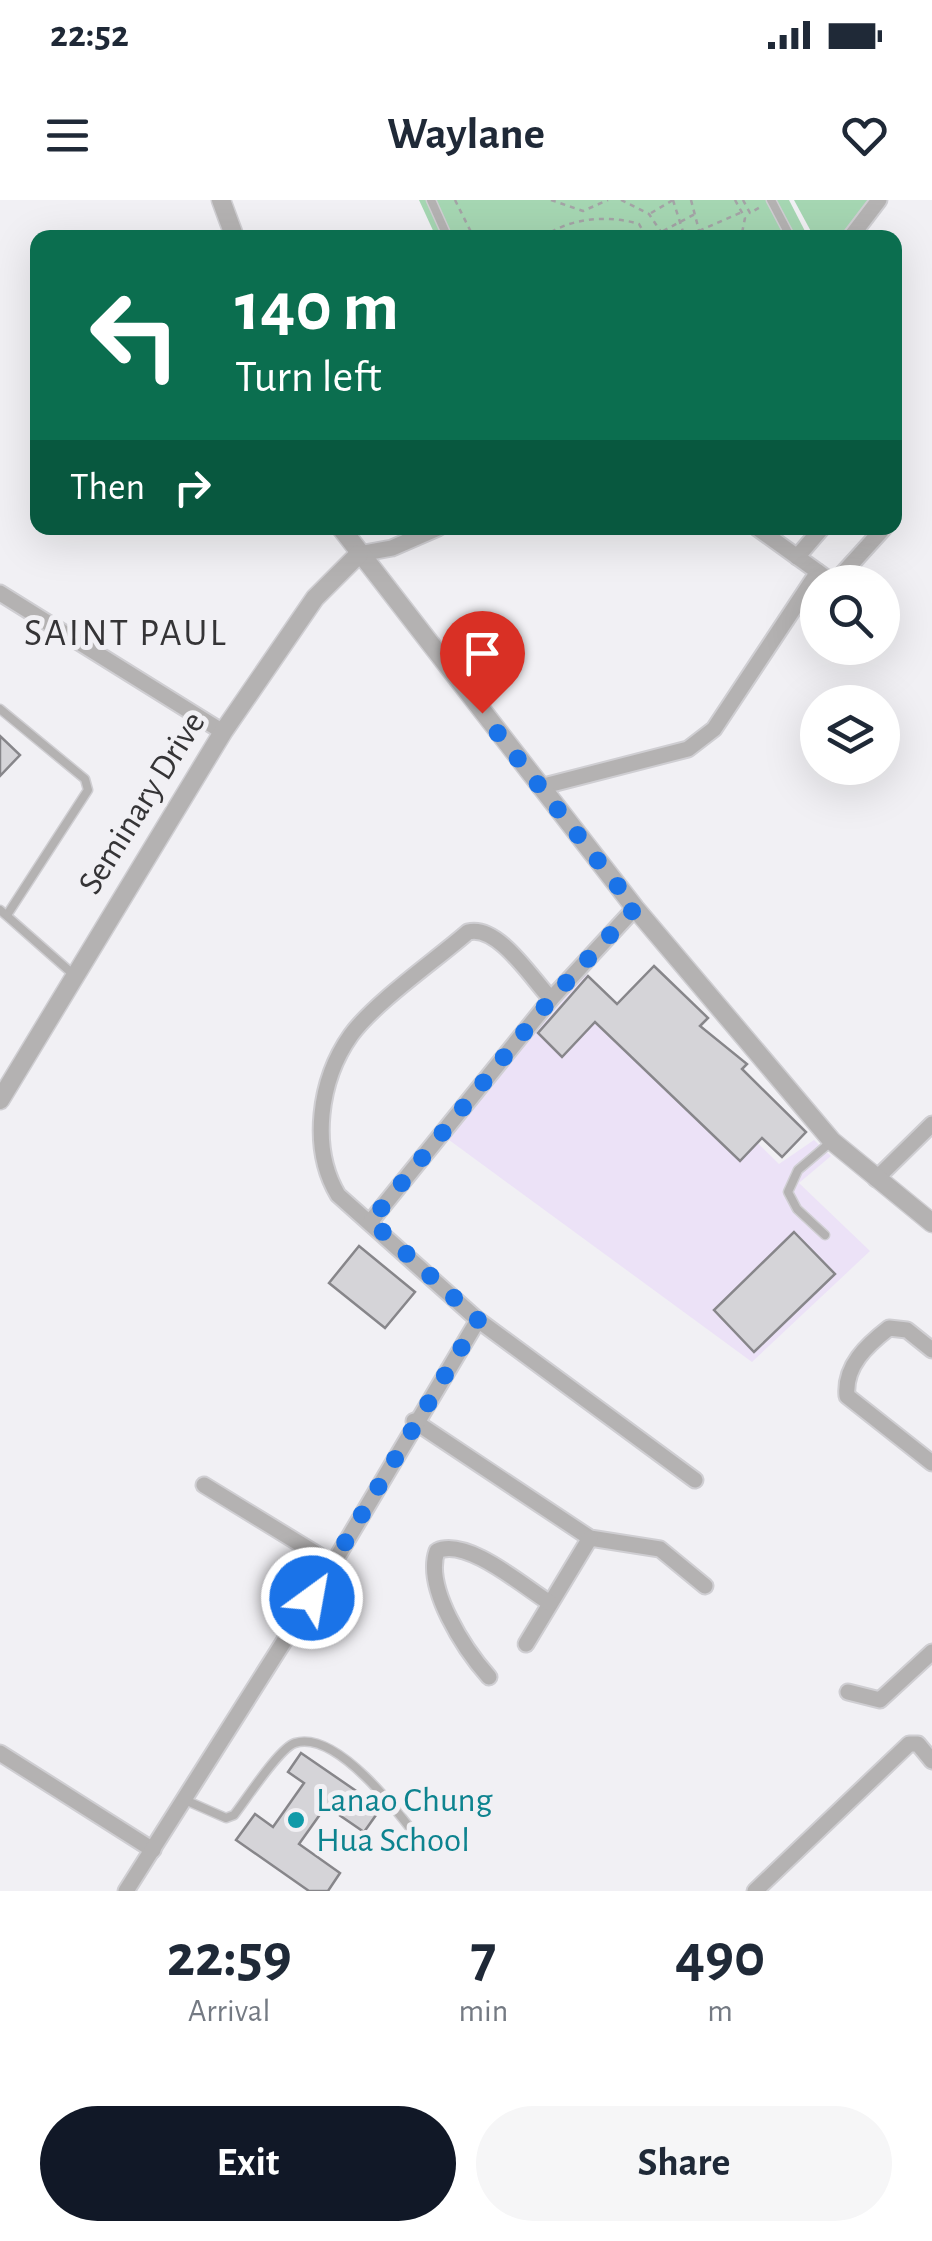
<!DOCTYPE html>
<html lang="en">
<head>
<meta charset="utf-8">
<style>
	body { margin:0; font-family:"Alegreya Sans",sans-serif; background:#f6f6f7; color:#1f2937; height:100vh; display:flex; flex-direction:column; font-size:38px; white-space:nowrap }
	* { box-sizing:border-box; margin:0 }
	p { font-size:32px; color:#747a83 }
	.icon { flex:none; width:55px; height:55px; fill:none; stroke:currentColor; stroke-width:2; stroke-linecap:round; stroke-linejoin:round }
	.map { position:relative; height:1691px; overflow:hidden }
	.drawer { display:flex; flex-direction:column; background:#fff; flex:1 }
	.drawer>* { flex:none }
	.banner { position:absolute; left:30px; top:30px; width:872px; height:305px; border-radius:20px; box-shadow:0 10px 40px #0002; background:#0b6e4f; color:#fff; overflow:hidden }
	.tools { position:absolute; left:800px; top:365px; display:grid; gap:20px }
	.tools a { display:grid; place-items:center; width:100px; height:100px; border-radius:50%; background:#fff; box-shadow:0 10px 40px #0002; font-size:50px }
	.pin { position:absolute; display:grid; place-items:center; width:85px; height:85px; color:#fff; margin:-102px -42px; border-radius:50% 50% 50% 0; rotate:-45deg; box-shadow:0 0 10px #0007 }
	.pin .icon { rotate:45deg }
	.me { position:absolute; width:110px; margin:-55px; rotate:32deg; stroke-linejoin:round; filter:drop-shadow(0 0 8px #0008) }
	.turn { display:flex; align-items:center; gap:35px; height:210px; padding:0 40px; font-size:45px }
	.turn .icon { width:130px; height:130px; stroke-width:2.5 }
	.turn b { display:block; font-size:70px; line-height:85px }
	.then { display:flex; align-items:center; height:95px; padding:0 40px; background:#0003; gap:20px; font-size:38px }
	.eta { display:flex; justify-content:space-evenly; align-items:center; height:170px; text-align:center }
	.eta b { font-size:60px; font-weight:600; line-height:70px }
	.button { display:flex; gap:20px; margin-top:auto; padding:20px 40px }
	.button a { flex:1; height:115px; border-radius:60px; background:#111827; color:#fff; font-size:40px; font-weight:600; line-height:115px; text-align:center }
	.button a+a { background:#f6f6f7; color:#1f2937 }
	.status { display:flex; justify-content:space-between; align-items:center; height:70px; padding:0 50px; background:#fff; direction:ltr }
	.status svg { height:28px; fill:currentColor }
	header { display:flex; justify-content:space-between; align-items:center; height:130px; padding:0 40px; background:#fff; font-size:45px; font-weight:600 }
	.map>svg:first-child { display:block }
	.industrial { fill:#ece2f7 }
	.green { fill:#a5d6b2 }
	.building { fill:#d5d4d8; stroke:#87868a; stroke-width:2.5 }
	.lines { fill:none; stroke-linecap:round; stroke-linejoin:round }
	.service-casing { stroke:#cfced2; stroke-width:11 }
	.minor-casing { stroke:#cfced2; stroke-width:19 }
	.tertiary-casing { stroke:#cfced2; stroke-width:21 }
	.path { stroke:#a4a3a6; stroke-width:2.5; stroke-dasharray:5 5; stroke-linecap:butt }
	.service { stroke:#b4b2b2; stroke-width:8 }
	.minor { stroke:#b4b2b2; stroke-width:15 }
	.tertiary { stroke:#b4b2b2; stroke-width:18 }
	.route { stroke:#1a73e8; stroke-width:18; stroke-dasharray:0 32.4 }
	.culture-dot { fill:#0f9aa8; stroke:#f1f0f4; stroke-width:4 }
	.labels { text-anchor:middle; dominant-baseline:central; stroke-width:10; stroke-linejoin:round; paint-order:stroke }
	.street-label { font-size:35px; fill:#353436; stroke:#f1f0f4 }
	.culture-label { font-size:35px; fill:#0d838f; stroke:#f1f0f4; text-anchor:start }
	.neighbourhood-label { font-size:38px; letter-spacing:2.5px; fill:#353436; stroke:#f1f0f4 }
</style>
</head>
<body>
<div class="status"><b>22:52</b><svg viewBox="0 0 49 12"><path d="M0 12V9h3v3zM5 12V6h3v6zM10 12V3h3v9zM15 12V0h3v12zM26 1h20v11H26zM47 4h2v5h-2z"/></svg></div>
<header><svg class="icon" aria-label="menu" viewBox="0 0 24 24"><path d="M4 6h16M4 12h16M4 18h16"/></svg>Waylane<svg class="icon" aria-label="heart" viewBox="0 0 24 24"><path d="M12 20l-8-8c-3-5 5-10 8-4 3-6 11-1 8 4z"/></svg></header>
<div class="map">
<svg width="932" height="1691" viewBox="0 0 932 1691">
	<rect width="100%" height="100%" fill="#f1f0f4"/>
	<polygon class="industrial" points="586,774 779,964 814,940 831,956 799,983 870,1051 752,1162 445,937"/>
	<g class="green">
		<polygon points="419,0 789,0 808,37 436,37"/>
		<polygon points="794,0 869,0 839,38 814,37"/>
	</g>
	<g class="building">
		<polygon points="0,536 20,555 0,576"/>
		<polygon points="654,766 708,818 700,826 747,864 742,869 806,932 782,957 762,938 740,961 595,822 562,857 538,833 588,776 617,804"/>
		<polygon points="794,1032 835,1074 754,1152 714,1110"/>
		<polygon points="359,1046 415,1092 385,1128 329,1083"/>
		<polygon points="301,1553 381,1608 364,1632 326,1606 299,1644 340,1673 328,1691 309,1691 236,1640 255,1614 273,1627 304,1583 288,1572"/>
	</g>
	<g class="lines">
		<defs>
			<g id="service">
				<polyline points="431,0 448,38"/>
				<polyline points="771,0 791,38"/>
				<polyline points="0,509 85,579 88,590 7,715"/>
				<polyline points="0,710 74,775"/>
				<polyline points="825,1035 797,1009 788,992 798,970 832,941"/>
				<path d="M185,1600L226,1618L234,1615C246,1600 279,1548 295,1543C337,1530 399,1613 420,1641"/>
			</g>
			<g id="minor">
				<polyline points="850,38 879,0"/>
				<polyline points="757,328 832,382"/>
				<polyline points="359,354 392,348 438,328"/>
				<polyline points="797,357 822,328"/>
				<polyline points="835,382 884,328"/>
				<polyline points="0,393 223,532"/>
				<polyline points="540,587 688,549 714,529 818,372"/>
				<path d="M551,799C532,779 498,724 468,732C436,760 375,802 351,835C319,880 310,948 338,995L478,1120L695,1280"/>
				<polyline points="876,979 932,924"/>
				<polyline points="371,1021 551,799 635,708"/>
				<path d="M932,1150L907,1130L889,1128C867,1145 844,1166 847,1196L932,1263"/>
				<polyline points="414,1221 590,1338 660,1349 705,1386"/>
				<polyline points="204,1285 333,1364"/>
				<polyline points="526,1444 590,1338"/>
				<path d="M489,1477C465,1450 424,1388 437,1351C467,1337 524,1387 550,1403"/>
				<polyline points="848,1492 880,1500 932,1452"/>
				<polyline points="0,1553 153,1650"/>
				<polyline points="126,1691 333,1364 478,1120"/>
				<polyline points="755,1691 909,1544 918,1544 932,1561"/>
			</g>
			<g id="tertiary">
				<polyline points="221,0 235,38"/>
				<polyline points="341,328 635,708 745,838 832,941 932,1023"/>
				<polyline points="0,900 223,532 315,398 359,354"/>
			</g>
		</defs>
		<use href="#service" class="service-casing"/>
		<use href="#minor" class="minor-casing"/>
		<use href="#tertiary" class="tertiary-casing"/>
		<g class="path">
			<polyline points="455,0 474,38"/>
			<polyline points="551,0 583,11 608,0"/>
			<polyline points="621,0 649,14 665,38"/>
			<polyline points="673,0 685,38"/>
			<polyline points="691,0 701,38"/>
			<polyline points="735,0 745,18 741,38"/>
			<polyline points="743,0 750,13 762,6"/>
			<polyline points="651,13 673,0"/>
			<polyline points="663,31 695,14"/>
			<polyline points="699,31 742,12"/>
			<path d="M543,38C568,17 610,15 639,24L647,38"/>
		</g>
		<use href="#service" class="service"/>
		<use href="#minor" class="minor"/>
		<use href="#tertiary" class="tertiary"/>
	</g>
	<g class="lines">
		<polyline class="route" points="312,1398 478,1120 371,1021 551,799 635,708 482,513"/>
	</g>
	<circle class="culture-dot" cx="296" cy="1620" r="10"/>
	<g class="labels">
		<g class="street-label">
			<text transform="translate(142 603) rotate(-58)">Seminary Drive</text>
		</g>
		<g class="culture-label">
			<text x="316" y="1600">Lanao Chung<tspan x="316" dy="40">Hua School</tspan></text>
		</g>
		<g class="neighbourhood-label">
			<text x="126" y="434">SAINT PAUL</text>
		</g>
	</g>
</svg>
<div class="tools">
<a><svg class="icon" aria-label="search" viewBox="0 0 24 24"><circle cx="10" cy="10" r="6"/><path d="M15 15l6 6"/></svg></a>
<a><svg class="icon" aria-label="layers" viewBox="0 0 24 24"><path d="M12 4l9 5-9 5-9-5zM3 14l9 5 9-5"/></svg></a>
</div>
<div class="pin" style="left:482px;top:513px;background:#d93025"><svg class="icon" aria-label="arrive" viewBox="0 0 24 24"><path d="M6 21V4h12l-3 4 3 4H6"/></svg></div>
<svg class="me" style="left:312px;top:1398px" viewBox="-20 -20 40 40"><circle r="17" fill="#1a73e8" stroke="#fff" stroke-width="3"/><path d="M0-11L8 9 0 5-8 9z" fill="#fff"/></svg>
<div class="banner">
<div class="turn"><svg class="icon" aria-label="left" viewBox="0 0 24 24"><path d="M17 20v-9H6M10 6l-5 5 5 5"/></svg><div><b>140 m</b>Turn left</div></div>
<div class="then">Then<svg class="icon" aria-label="right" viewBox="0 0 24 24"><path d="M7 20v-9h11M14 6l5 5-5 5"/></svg></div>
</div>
</div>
<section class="drawer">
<div class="eta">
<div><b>22:59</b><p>Arrival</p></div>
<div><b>7</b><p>min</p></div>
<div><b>490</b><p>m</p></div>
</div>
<div class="button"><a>Exit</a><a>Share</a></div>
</section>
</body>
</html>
